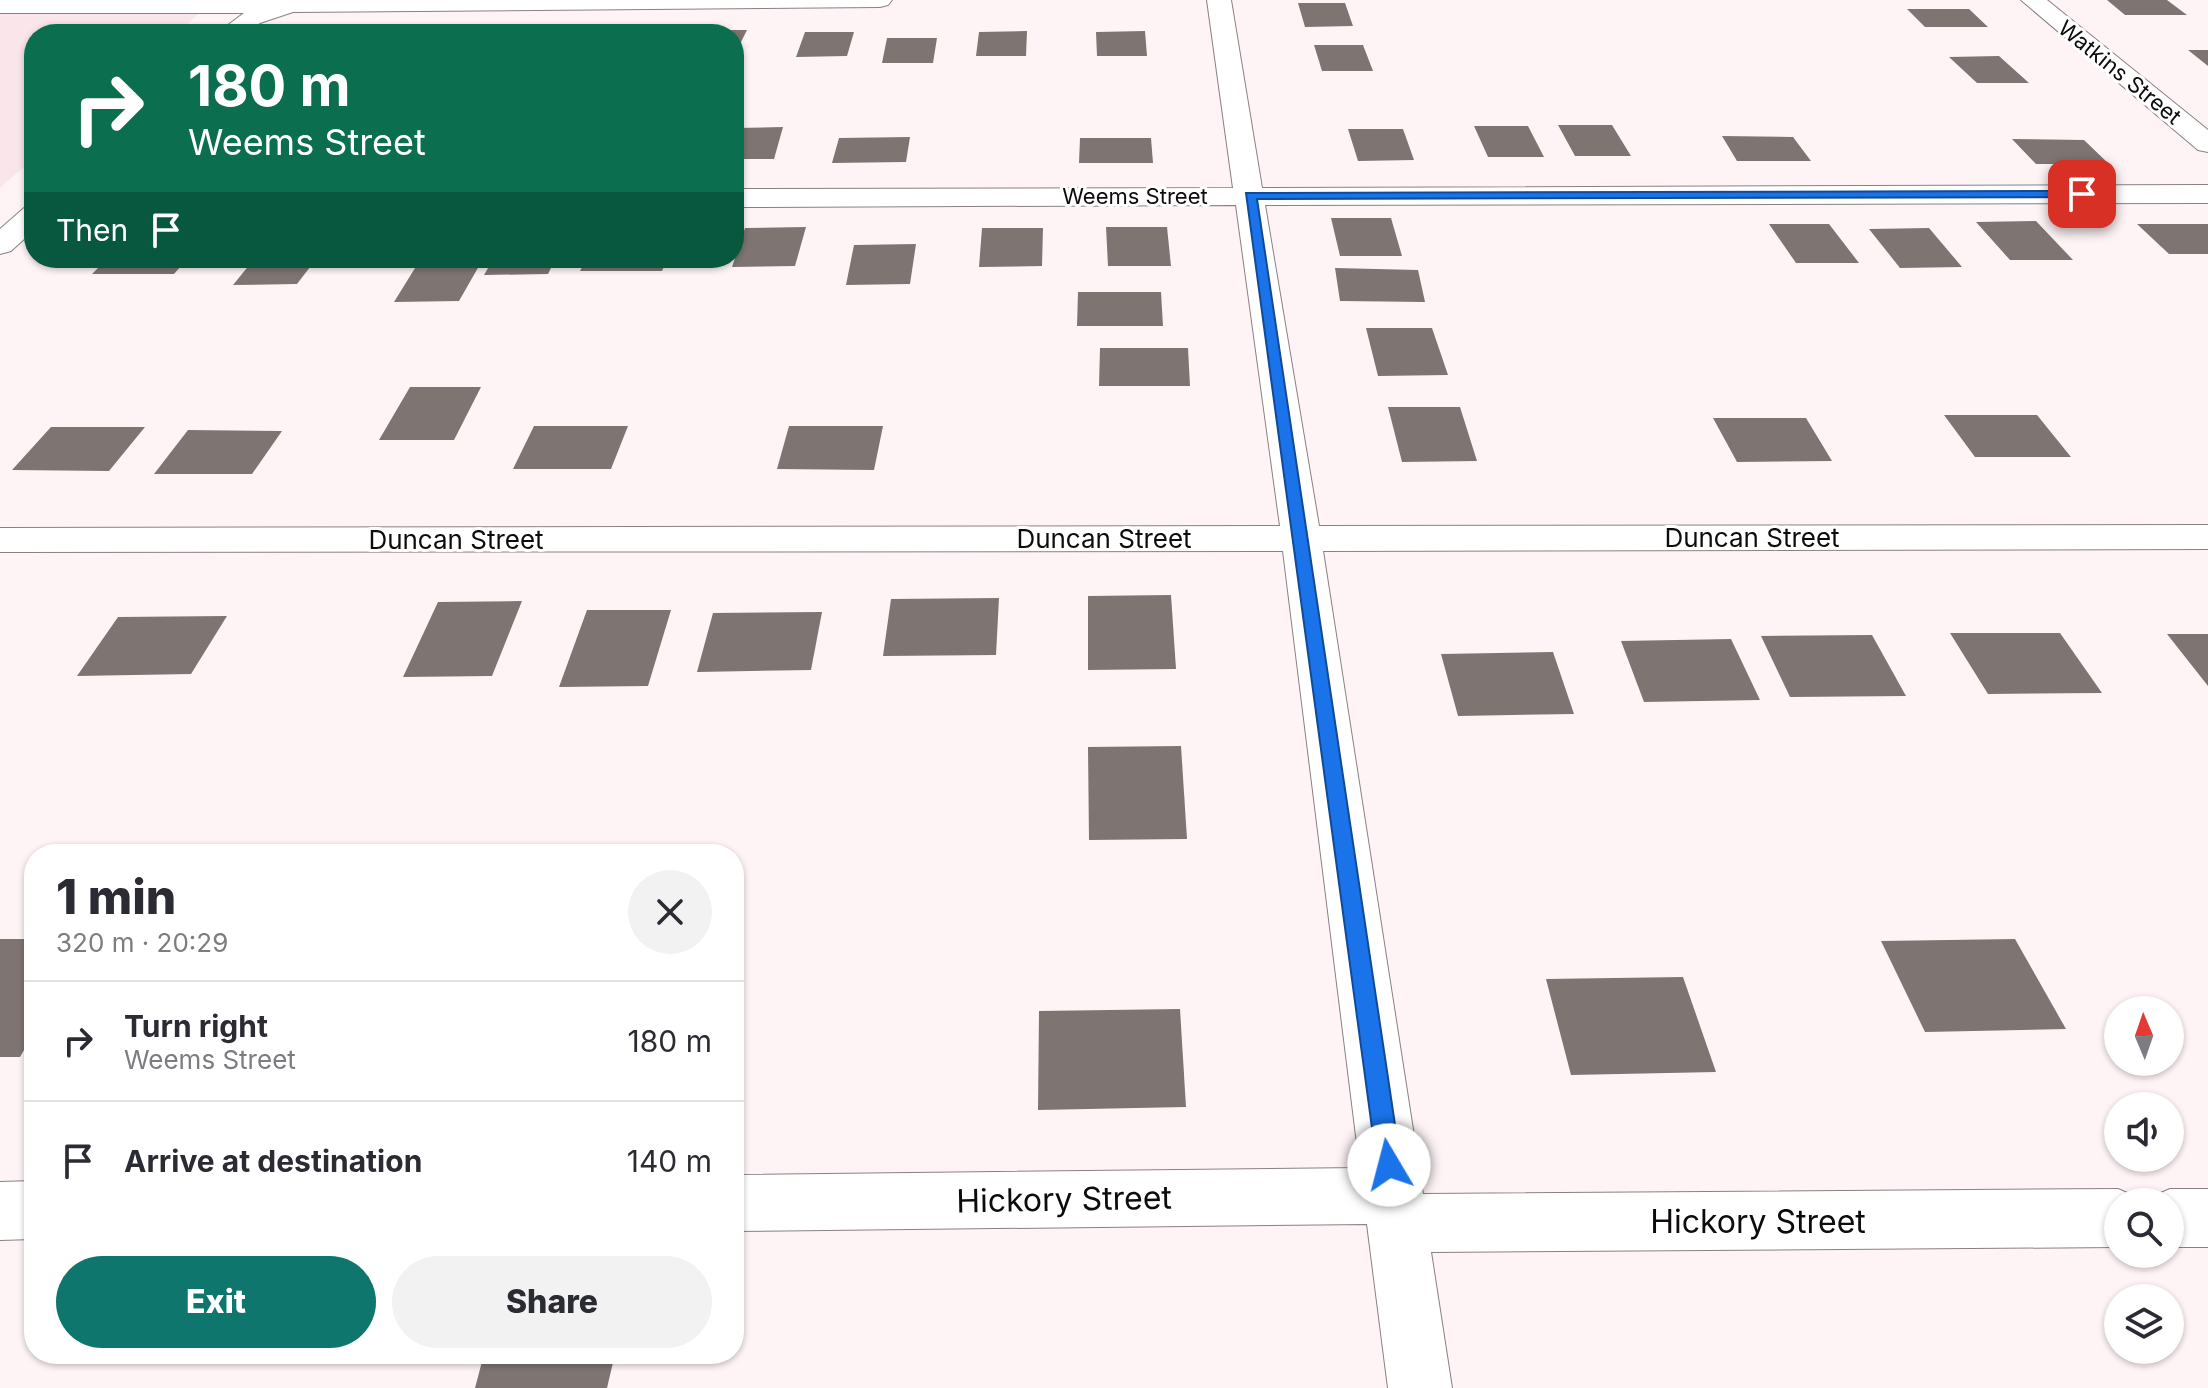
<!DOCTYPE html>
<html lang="en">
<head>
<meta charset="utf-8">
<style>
	body { margin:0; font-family:Inter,sans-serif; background:#f2f2f3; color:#2b2b33; height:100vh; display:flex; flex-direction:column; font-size:30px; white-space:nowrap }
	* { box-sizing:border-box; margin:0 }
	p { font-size:26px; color:#7c7c81 }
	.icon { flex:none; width:44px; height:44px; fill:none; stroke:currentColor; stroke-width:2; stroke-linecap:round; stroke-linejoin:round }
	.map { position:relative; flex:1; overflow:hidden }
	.details { position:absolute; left:24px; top:844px; width:720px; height:520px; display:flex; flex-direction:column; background:#fff; border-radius:32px; box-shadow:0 2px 6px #0004 }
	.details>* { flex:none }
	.guide { position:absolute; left:24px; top:24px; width:720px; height:244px; border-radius:32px; box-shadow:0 2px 6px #0004; background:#0b6e4f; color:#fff; overflow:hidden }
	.needle { width:52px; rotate:358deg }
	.fabs { position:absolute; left:2104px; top:996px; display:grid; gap:16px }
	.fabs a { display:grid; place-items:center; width:80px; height:80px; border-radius:50%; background:#fff; box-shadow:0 2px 6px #0004; font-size:40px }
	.pin { position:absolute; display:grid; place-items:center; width:68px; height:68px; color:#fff; margin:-34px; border-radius:16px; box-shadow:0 4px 12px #0006 }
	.me { position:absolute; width:88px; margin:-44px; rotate:352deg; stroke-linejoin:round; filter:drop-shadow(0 0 6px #0008) }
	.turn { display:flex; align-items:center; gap:28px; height:168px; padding:0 32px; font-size:36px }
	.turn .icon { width:104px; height:104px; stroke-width:2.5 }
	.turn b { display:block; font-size:56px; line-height:68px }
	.then { display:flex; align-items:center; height:76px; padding:0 32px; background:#0003; gap:16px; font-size:30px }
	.round { display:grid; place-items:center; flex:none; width:84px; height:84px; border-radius:42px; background:#f2f2f3 }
	.summary { display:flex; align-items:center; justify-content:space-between; height:136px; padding:0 32px }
	h1 { font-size:48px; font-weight:800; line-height:60px }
	.primary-button { display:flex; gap:16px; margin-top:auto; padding:16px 32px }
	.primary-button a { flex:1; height:92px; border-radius:48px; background:#0f766e; color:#fff; font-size:32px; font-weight:800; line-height:92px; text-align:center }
	.primary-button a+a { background:#f2f2f3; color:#2b2b33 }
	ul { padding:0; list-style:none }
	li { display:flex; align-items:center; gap:24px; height:120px; padding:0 32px; border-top:2px solid #e1e1e2 }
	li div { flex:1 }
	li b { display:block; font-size:30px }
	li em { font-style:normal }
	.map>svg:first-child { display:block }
	.built { fill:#fae6ea }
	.building { fill:#7e7572 }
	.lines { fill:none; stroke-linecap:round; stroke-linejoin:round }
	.minor-casing { stroke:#8a8082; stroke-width:2 }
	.minor { fill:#fff; fill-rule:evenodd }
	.route { fill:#1a73e8; stroke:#114b97; stroke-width:2 }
	.labels { text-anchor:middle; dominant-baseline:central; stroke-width:6; stroke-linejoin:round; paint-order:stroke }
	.far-street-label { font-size:22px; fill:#0e0b0b; stroke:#fff }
	.street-label { font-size:26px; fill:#0e0b0b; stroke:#fff }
	.near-street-label { font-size:32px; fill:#0e0b0b; stroke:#fff }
</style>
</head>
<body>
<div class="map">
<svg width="2208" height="1388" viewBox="0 0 2208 1388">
	<rect width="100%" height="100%" fill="#fef4f6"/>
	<polygon class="built" points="0,0 214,0 176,34 34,34 34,158 0,188"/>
	<g class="building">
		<polygon points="2107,0 2167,0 2187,15 2125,15"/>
		<polygon points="1298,3 1345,3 1353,26 1305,27"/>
		<polygon points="1907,9 1969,9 1988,27 1925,27"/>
		<polygon points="575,30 624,30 621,34 572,34"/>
		<polygon points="685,30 747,30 737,50 734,50 734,34 682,34"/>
		<polygon points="332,31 381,31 378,34 329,34"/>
		<polygon points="1027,31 1026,56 976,56 979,32"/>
		<polygon points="1145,31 1147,56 1097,56 1096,32"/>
		<polygon points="805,32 854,32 847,56 796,57"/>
		<polygon points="887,38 937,38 933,63 882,63"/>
		<polygon points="1314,45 1363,45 1373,71 1322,71"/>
		<polygon points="2188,50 2208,50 2208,66"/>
		<polygon points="1999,56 2029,83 1977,83 1949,57"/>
		<polygon points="1558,125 1612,125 1631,156 1575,156"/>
		<polygon points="1474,126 1528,126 1544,157 1488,157"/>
		<polygon points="783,127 774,159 734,159 734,128"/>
		<polygon points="1348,129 1403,129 1414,160 1358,161"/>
		<polygon points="1722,136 1793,137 1811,161 1737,161"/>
		<polygon points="910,137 906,162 832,163 839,138"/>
		<polygon points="1080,138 1151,138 1153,163 1079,163"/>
		<polygon points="2012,139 2084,140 2109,164 2036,164"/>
		<polygon points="1331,218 1391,218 1402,256 1340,256"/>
		<polygon points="2036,221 2073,260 2010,260 1976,222"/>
		<polygon points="1769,224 1829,224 1859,263 1796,263"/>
		<polygon points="2137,224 2208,224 2208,254 2169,254"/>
		<polygon points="806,227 795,266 732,267 745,228"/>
		<polygon points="1106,227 1167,227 1171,266 1108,266"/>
		<polygon points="982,228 1043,228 1042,266 979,267"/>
		<polygon points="1929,228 1962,267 1900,268 1869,229"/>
		<polygon points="916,244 910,284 846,285 854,245"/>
		<polygon points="108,258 188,258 174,274 92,274"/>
		<polygon points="255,258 317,258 297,284 233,285"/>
		<polygon points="494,258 556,258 548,274 484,275"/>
		<polygon points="587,258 668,258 662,271 580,271"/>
		<polygon points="483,259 459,301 394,302 420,260"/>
		<polygon points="1335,268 1418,270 1425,302 1340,301"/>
		<polygon points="1078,292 1161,292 1163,326 1077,326"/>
		<polygon points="1366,328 1432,328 1448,375 1378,376"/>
		<polygon points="1100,348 1188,348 1190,386 1099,386"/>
		<polygon points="410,387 481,387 454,440 379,440"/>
		<polygon points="1388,407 1460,407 1477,461 1402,462"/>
		<polygon points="1944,415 2037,415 2071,457 1975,457"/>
		<polygon points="1713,418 1806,418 1832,461 1737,462"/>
		<polygon points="534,426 628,426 611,469 513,469"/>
		<polygon points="789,426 883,426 874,470 777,469"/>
		<polygon points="51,427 145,427 109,471 12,470"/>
		<polygon points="188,430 282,431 252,474 154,474"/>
		<polygon points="1171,595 1176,669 1088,670 1088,596"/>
		<polygon points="999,598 996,655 883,656 891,599"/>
		<polygon points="522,601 492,676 403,677 438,602"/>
		<polygon points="587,610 671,610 648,686 559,687"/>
		<polygon points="822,612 811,670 697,672 713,613"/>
		<polygon points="227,616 191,674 77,676 118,617"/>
		<polygon points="1950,633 2060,633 2102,693 1988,694"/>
		<polygon points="2167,634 2208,634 2208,686"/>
		<polygon points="1872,635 1906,696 1790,697 1761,636"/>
		<polygon points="1731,639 1760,700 1644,702 1621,641"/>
		<polygon points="1553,652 1574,714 1458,716 1441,654"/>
		<polygon points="1181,746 1187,839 1089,840 1088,747"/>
		<polygon points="0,939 34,939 34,1033 20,1057 0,1057"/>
		<polygon points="2015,939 2066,1029 1925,1032 1881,941"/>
		<polygon points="1683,977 1716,1072 1571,1075 1546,979"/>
		<polygon points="1180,1009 1186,1107 1038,1110 1039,1011"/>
		<polygon points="484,1354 615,1354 607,1388 475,1388"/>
	</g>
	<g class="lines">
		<defs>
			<g id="minor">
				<polygon points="0,0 892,0 888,5 880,7 293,12 260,23 244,34 216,34 244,13 0,13"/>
				<polygon points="1207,0 1231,0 1262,188 2208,185 2208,203 1265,205 1319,526 2208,525 2208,549 1323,551 1423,1194 2118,1189 2139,1198 2141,1202 2118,1202 2118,1247 1431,1252 1452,1388 1388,1388 1367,1224 734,1231 734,1175 1360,1168 1283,551 0,552 0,528 1280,526 1236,205 734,207 734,189 1233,188"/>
				<polygon points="2021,0 2047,0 2208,130 2208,152 2198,150"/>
				<polygon points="34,205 34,230 11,251 0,254 0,229 24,208"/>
				<polygon points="34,1181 34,1239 0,1240 0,1182"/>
				<polygon points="2170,1189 2208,1189 2208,1247 2170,1247 2170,1202 2147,1202 2149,1198"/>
			</g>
		</defs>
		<use href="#minor" class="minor-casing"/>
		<use href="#minor" class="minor"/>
	</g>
	<polygon class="route" points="2082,191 2086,192 2086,197 1257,199 1401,1165 1398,1173 1389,1176 1381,1173 1377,1165 1246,193"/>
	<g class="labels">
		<g class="far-street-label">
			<text transform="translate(2120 72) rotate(39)">Watkins Street</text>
			<text x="1135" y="196">Weems Street</text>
		</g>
		<g class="street-label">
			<text x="1752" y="537">Duncan Street</text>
			<text x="1104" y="538">Duncan Street</text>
			<text x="456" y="539">Duncan Street</text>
		</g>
		<g class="near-street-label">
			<text transform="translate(1064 1199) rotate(-1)">Hickory Street</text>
			<text x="1758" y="1221">Hickory Street</text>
		</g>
	</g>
</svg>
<div class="fabs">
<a><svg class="needle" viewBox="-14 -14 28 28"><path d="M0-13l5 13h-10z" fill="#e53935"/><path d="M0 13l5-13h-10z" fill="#7c7c81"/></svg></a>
<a><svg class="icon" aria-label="sound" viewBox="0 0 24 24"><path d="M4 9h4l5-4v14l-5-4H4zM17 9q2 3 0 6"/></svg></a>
<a><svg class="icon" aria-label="search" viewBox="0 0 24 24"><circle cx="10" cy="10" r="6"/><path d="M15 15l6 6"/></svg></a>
<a><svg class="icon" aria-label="layers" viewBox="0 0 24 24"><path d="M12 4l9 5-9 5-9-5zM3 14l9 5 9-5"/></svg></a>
</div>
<div class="pin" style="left:2082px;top:194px;background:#d93025"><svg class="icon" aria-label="arrive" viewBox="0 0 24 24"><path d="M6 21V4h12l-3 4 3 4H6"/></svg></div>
<svg class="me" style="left:1389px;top:1165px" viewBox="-20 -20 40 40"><circle r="19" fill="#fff"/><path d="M0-13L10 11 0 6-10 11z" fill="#1a73e8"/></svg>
<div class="guide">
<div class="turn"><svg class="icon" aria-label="right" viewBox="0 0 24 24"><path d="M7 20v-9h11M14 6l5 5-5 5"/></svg><div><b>180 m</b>Weems Street</div></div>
<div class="then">Then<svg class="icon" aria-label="arrive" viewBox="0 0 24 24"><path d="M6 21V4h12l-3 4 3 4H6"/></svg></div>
</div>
<section class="details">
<div class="summary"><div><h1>1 min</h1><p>320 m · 20:29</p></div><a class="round"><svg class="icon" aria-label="close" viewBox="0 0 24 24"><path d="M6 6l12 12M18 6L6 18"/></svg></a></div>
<ul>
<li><svg class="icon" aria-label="right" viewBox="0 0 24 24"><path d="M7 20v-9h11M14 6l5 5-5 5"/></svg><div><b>Turn right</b><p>Weems Street</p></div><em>180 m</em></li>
<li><svg class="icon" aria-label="arrive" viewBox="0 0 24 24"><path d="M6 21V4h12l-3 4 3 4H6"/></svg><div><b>Arrive at destination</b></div><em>140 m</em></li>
</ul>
<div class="primary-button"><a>Exit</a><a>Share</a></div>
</section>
</div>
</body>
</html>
